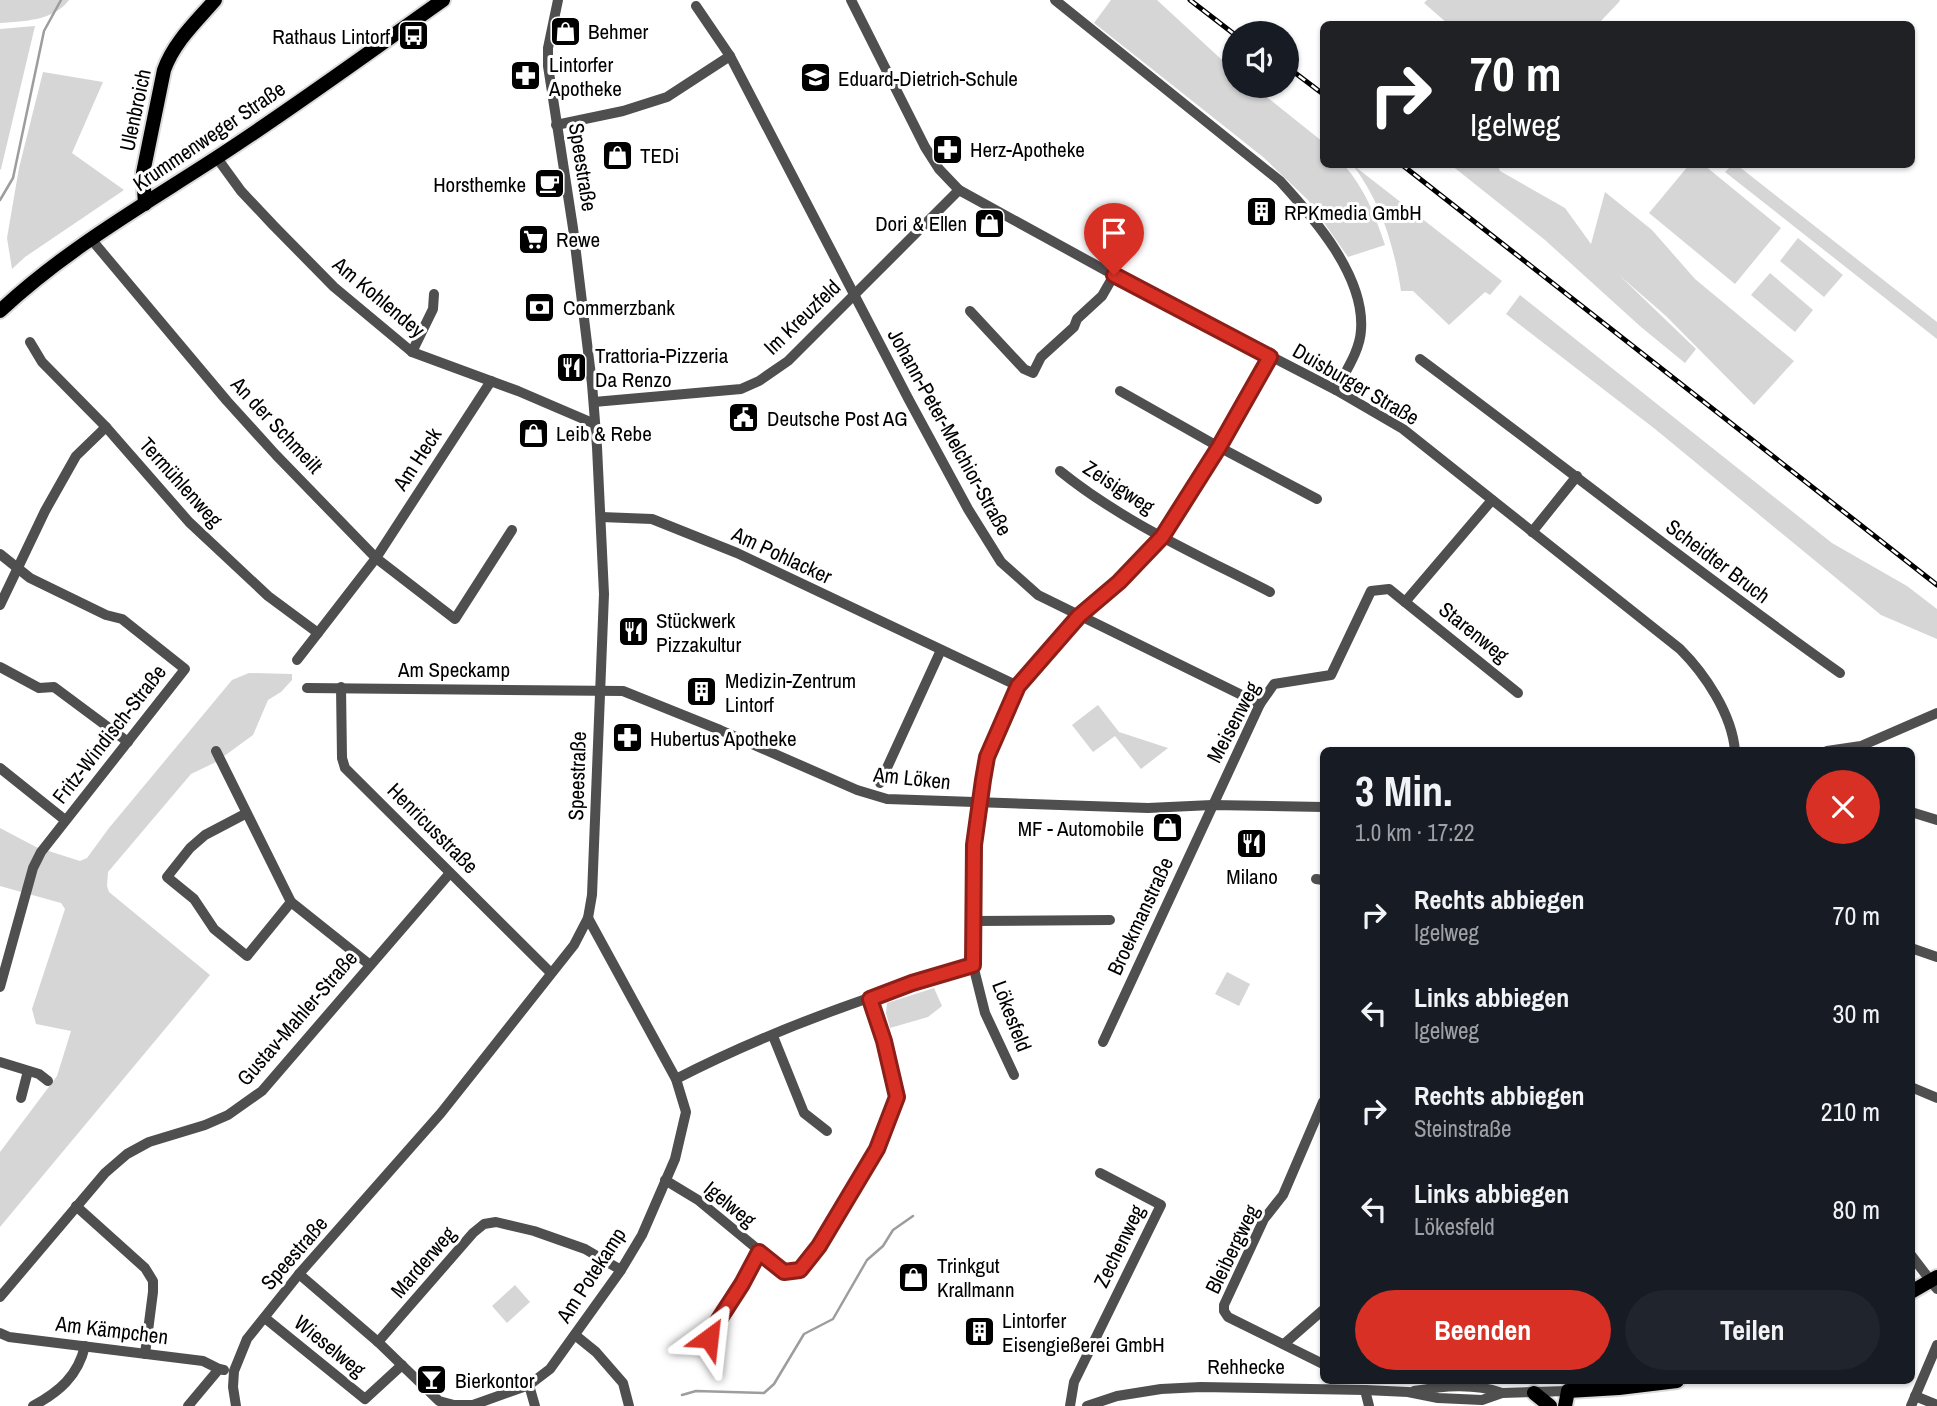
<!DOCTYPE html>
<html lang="de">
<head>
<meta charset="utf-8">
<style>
	body { margin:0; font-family:"Archivo Narrow",sans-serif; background:#20242c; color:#f1f3f6; height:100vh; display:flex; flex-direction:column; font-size:26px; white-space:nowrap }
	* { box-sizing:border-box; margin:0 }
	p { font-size:23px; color:#9ea1a6 }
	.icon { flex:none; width:38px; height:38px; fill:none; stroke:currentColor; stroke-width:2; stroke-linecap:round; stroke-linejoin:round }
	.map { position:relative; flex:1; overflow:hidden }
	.panel { position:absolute; left:1320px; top:747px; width:595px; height:637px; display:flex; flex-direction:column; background:#171b24; border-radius:10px; box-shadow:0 2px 5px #0004 }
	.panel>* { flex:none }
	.banner { position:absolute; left:1320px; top:21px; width:595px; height:147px; border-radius:10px; box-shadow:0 2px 5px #0004; background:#202124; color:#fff; overflow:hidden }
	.buttons { position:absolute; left:1222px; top:21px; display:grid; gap:14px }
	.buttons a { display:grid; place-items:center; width:77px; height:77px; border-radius:50%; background:#171b24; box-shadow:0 2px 5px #0004; font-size:35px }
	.pin { position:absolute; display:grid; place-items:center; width:60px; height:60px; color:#fff; margin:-72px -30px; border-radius:50% 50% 50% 0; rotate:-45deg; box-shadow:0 0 7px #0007 }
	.pin .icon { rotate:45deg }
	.me { position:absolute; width:77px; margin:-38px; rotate:30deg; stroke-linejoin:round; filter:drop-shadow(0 0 5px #0008) }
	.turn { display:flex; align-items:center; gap:24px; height:147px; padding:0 35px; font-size:32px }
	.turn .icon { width:91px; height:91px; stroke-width:2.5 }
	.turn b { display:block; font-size:49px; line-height:60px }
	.round { display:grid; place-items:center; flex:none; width:74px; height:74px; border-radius:37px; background:#20242c }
	.headline { display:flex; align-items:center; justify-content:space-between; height:119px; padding:0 35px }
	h1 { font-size:42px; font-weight:800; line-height:52px }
	.action { display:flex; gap:14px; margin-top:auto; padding:14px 35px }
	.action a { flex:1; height:80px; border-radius:42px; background:#d93025; color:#fff; font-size:28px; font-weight:800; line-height:80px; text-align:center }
	.action a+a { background:#20242c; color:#f1f3f6 }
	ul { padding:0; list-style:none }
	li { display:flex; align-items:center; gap:21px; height:98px; padding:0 35px }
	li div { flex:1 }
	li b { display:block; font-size:26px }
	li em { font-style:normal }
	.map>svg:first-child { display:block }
	.green { fill:#d6d6d6 }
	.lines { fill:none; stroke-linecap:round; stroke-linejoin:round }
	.stream { stroke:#9d9d9d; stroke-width:2.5 }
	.major-casing { stroke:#dbdbdb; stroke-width:18 }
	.minor { stroke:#4f4f4f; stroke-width:10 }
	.major { stroke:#000; stroke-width:14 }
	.rail-casing { stroke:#000; stroke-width:5 }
	.rail { stroke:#fff; stroke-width:2.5; stroke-dasharray:8; stroke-linecap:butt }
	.route-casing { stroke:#8d1f18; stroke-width:18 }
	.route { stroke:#d93025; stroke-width:12 }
	.labels { text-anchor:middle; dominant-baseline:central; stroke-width:6; stroke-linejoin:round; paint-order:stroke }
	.poi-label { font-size:21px; fill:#000; stroke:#fff; text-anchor:start }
	.street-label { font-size:21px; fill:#000; stroke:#fff }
</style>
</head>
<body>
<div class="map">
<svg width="1937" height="1406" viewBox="0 0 1937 1406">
	<rect width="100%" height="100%" fill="#fff"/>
	<g class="green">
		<path d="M0,0H69C53,21 25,21 0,23Z"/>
		<path d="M1111,0H1157L1234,71V86H1253L1323,142V164L1344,165C1365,189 1375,215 1385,245L1348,257L1308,200L1263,157L1094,23Z"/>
		<polygon points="1427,0 1619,0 1620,1 1598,24 1448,24 1424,3"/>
		<polygon points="35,26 1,169 0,170 0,29"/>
		<polygon points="43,72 103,82 72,153 124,190 25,257 12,269 7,238 19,168"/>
		<path d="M1353,165L1502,281L1490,295L1485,292L1449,325L1413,291H1401C1394,245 1381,203 1353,165Z"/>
		<polygon points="1451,165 1498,165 1500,171 1565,208 1591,244 1605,192 1652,230 1695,279 1794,361 1754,405 1666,316 1619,275 1696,349 1685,363 1641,327 1545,240"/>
		<polygon points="1689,165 1704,165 1781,228 1735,284 1649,213"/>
		<polygon points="1732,165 1737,165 1937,322 1937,339 1725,172"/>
		<polygon points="1798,238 1843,275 1824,297 1780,261"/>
		<polygon points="1770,273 1813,310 1795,332 1751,295"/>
		<polygon points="1520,295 1832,543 1907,586 1937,609 1937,639 1881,615 1655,429 1506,314"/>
		<polygon points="249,673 292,674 292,680 281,692 268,700 253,735 216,762 191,774 108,872 107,886 109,892 210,975 0,1227 0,1152 57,1076 71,1031 36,1024 32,1009 65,909 61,903 0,886 0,828 36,847 80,861 87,858 109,828 232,680"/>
		<polygon points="1098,705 1119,732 1168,748 1141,769 1115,736 1093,752 1072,725"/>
		<polygon points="1227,972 1250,984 1239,1006 1215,994"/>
		<polygon points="934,988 942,1006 928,1017 890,1028 886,1013 887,1003"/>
		<polygon points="515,1285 530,1302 507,1323 492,1306"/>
	</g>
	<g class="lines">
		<g class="stream">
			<polyline points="0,200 13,178 44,31 61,0"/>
			<polyline points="682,1395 696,1391 764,1393 774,1384 804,1334 833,1319 867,1260 883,1246 893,1230 913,1216"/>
		</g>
		<defs>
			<g id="major">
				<path d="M145,204L143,173L164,70C174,42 196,22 215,0"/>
				<path d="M0,311C65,250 142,206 216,158C293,108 368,53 443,0"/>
				<polyline points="1911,1292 1937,1277"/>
				<polyline points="1534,1393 1550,1406"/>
				<polyline points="1565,1406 1568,1391 1619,1388 1677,1381"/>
			</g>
		</defs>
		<use href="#major" class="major-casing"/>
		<g class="minor">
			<path d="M851,0L925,147L939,169L959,190L1114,275L1336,390L1403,429L1680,649C1705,674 1732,714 1735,751"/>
			<path d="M1055,0L1280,181C1314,218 1365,276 1361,330C1360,351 1345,372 1336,390"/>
			<polyline points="696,6 730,56 909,400 968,509 1001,562 1038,595 1260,704"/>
			<polyline points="556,125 623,111 667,97 730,56"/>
			<polyline points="217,158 241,191 273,225 334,287 412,352 518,391 595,424"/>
			<polyline points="91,239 227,401 276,455 376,558 455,619 512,530"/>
			<polyline points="970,311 1024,369 1033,373 1041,357 1074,327 1077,319 1102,296 1114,275"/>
			<polyline points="30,342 42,362 106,427 189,522 268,596 318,633 297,660"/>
			<polyline points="412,352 433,309 434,294"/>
			<path d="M1420,359C1560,463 1697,572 1840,673"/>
			<polyline points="1120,391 1219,447 1317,499"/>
			<polyline points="594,402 741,389 759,381 788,361 959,190"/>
			<path d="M1060,471C1123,522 1198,555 1270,592"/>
			<polyline points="601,517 652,519 737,553 1018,686"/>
			<polyline points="1532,532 1577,476"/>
			<polyline points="0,554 30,578 106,615 122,619 185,669 41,852 33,868 0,987"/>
			<polyline points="1405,602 1518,693"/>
			<polyline points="0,605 45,511 76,456 106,427"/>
			<polyline points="318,633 376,558 491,381"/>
			<polyline points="0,667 39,688 54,687 128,742"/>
			<polyline points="341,687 342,758 345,768 551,973"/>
			<polyline points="307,688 623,691 720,730 857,790 887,799 1148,808 1212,805 1323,807"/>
			<polyline points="216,751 291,902 370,965"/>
			<polyline points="1827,751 1861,746 1937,713"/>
			<polyline points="0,768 65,820"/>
			<polyline points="880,783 941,650"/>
			<polyline points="1911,812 1937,820"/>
			<polyline points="245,814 205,835 190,848 167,877 194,899 214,929 247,956 291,902"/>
			<polyline points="1316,879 1323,880"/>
			<polyline points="974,921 1110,920"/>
			<polyline points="1911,948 1937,957"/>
			<polyline points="773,1036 804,1113 827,1131"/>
			<polyline points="1103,1042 1260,704 1274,684 1331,675 1371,591 1389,589 1405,602 1492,500"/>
			<polyline points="0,1062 39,1074 48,1081"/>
			<polyline points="1014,1075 985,1013 973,965 974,845 987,757 1018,686 1079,616 1137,564 1162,537 1219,447 1270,357"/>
			<path d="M676,1079C769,1031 873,994 973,965"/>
			<polyline points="1911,1087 1937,1098"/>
			<polyline points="21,1098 28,1071"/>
			<polyline points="1323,1102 1283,1195 1264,1219 1224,1305 1224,1311 1228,1317 1323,1364"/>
			<polyline points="665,1180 698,1200 784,1271 800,1270 819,1246 877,1149 897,1097 884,1041 870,999"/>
			<polyline points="76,1206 145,1268 153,1281 153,1292 145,1354"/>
			<polyline points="1911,1255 1937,1289"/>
			<polyline points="299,1274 378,1342 439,1401 454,1405 473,1405 529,1385 550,1369 621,1270 642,1235 675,1159 686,1112 676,1079 588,918"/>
			<polyline points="0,1297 105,1173 127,1154 149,1142 205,1125 228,1115 262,1091 450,873"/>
			<polyline points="265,1318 365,1399 402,1365"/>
			<polyline points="0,1333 9,1337 203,1361 219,1369"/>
			<polyline points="575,1335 596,1352 623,1383 629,1406"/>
			<polyline points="378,1342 473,1233 484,1224 496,1222 534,1231 585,1249 621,1270"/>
			<polyline points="1284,1344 1323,1310"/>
			<polyline points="715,1368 709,1335 742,1284 759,1252"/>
			<polyline points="529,1385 535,1406"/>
			<polyline points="1365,1390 1369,1406"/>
			<path d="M1414,1391C1443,1386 1474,1383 1502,1393"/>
			<polyline points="1915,1396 1937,1405"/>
			<path d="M33,1406C59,1392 78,1376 85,1346"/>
			<polyline points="188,1406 219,1369 224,1370"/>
			<polyline points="236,1406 233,1387 234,1371 247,1339 299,1274 441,1113 574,945 588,918 592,895 604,594 597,447 592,384 573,228 548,66 548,48 558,0"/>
			<polyline points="1070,1406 1074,1382 1161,1205 1100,1173"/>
			<polyline points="1087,1406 1117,1396 1161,1389 1201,1387 1365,1390 1408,1392 1438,1398 1482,1400 1502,1393 1568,1391 1571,1381"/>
			<polyline points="1911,1406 1937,1345"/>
		</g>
		<use href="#major" class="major"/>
		<defs>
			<g id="rail">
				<polyline points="1190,0 1234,34"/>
				<polyline points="1286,66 1323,94"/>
				<polyline points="1401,164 1937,585"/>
			</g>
		</defs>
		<use href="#rail" class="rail-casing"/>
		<use href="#rail" class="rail"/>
	</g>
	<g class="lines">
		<defs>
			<polyline id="route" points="709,1338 709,1335 742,1284 759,1252 784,1272 800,1270 819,1246 877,1149 897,1097 884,1041 870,999 912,983 973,965 974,845 983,780 987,757 1018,686 1079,616 1119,582 1162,537 1219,447 1270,357 1114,275"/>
		</defs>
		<use href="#route" class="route-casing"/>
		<use href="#route" class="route"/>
	</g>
	<defs>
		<symbol id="shop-square" viewBox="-11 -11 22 22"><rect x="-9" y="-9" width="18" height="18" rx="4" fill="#000" stroke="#fff"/><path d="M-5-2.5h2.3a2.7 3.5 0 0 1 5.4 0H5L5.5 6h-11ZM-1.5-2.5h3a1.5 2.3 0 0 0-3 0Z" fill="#fff"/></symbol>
		<symbol id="bus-square" viewBox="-11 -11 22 22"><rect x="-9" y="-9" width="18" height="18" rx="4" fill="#000" stroke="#fff"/><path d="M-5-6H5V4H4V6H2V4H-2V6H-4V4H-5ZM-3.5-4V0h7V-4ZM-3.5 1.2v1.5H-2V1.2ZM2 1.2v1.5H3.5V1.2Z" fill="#fff"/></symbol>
		<symbol id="pharmacy-square" viewBox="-11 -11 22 22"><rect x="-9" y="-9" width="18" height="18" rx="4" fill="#000" stroke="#fff"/><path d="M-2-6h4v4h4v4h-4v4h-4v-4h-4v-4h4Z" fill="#fff"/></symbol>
		<symbol id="school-square" viewBox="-11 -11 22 22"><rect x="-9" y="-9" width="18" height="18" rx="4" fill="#000" stroke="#fff"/><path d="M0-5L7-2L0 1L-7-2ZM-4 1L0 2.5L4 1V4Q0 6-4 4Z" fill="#fff"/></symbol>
		<symbol id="cafe-square" viewBox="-11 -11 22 22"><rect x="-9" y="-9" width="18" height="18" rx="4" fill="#000" stroke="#fff"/><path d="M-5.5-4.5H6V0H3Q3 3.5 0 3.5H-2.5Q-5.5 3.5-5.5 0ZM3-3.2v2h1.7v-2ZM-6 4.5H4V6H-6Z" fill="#fff"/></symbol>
		<symbol id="building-square" viewBox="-11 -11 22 22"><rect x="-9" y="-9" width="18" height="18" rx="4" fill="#000" stroke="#fff"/><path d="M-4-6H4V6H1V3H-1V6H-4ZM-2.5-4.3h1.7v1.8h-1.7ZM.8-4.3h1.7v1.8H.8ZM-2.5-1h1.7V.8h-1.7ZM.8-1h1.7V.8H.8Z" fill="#fff"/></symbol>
		<symbol id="supermarket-square" viewBox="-11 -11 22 22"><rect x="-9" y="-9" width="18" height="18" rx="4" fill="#000" stroke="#fff"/><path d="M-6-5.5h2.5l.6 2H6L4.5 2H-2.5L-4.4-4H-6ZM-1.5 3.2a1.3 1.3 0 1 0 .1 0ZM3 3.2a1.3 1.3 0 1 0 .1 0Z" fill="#fff"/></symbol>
		<symbol id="bank-square" viewBox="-11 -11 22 22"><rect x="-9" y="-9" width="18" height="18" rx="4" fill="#000" stroke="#fff"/><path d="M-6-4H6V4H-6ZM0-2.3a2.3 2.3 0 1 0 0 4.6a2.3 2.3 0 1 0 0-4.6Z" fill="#fff"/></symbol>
		<symbol id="restaurant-square" viewBox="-11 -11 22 22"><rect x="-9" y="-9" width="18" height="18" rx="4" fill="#000" stroke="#fff"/><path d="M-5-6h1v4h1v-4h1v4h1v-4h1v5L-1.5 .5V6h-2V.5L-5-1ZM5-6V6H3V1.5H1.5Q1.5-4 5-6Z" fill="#fff"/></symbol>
		<symbol id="civic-square" viewBox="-11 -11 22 22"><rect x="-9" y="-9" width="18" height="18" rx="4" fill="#000" stroke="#fff"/><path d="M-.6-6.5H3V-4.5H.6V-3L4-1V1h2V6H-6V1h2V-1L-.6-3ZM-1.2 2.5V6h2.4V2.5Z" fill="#fff"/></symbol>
		<symbol id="bar-square" viewBox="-11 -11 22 22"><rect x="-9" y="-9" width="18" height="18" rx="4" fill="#000" stroke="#fff"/><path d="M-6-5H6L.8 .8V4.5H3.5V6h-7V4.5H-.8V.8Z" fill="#fff"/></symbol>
	</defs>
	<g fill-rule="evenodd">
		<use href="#shop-square" x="548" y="14" width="35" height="35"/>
		<use href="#bus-square" x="396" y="18" width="35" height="35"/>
		<use href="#pharmacy-square" x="508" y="58" width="35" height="35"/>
		<use href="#school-square" x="798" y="60" width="35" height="35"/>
		<use href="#pharmacy-square" x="930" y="132" width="35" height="35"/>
		<use href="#shop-square" x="600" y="138" width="35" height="35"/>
		<use href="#cafe-square" x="532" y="166" width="35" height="35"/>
		<use href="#building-square" x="1244" y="194" width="35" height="35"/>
		<use href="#shop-square" x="972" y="206" width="35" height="35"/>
		<use href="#supermarket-square" x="516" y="222" width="35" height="35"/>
		<use href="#bank-square" x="522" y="290" width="35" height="35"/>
		<use href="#restaurant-square" x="554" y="350" width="35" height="35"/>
		<use href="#civic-square" x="726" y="400" width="35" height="35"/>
		<use href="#shop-square" x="516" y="416" width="35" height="35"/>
		<use href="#restaurant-square" x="616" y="614" width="35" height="35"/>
		<use href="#building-square" x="684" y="674" width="35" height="35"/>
		<use href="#pharmacy-square" x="610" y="720" width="35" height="35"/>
		<use href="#shop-square" x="1150" y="810" width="35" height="35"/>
		<use href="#restaurant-square" x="1234" y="826" width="35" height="35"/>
		<use href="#shop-square" x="896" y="1260" width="35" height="35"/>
		<use href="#building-square" x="962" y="1314" width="35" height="35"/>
		<use href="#bar-square" x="414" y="1362" width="35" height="35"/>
	</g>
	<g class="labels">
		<g class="poi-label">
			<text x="588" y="31">Behmer</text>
			<text x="390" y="36" text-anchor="end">Rathaus Lintorf</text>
			<text x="549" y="64">Lintorfer<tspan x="549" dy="24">Apotheke</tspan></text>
			<text x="838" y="78">Eduard-Dietrich-Schule</text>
			<text x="970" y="149">Herz-Apotheke</text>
			<text x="640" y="155">TEDi</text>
			<text x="526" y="184" text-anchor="end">Horsthemke</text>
			<text x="1284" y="212">RPKmedia GmbH</text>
			<text x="967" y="223" text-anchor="end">Dori &amp; Ellen</text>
			<text x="556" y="239">Rewe</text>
			<text x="563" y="307">Commerzbank</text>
			<text x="595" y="355">Trattoria-Pizzeria<tspan x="595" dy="24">Da Renzo</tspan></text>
			<text x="767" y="418">Deutsche Post AG</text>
			<text x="556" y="433">Leib &amp; Rebe</text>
			<text x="656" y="620">Stückwerk<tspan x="656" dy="24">Pizzakultur</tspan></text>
			<text x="725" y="680">Medizin-Zentrum<tspan x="725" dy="24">Lintorf</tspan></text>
			<text x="650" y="738">Hubertus Apotheke</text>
			<text x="1144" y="828" text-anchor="end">MF - Automobile</text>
			<text x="1252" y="876" text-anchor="middle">Milano</text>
			<text x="937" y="1265">Trinkgut<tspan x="937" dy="24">Krallmann</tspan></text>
			<text x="1002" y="1320">Lintorfer<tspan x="1002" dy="24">Eisengießerei GmbH</tspan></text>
			<text x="455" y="1380">Bierkontor</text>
		</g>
		<g class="street-label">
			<text transform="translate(135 110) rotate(-78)">Ulenbroich</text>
			<text transform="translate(209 136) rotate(-34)">Krummenweger Straße</text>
			<text transform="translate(583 167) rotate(81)">Speestraße</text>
			<text transform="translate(379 297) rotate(40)">Am Kohlendey</text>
			<text transform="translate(802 317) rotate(-44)">Im Kreuzfeld</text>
			<text transform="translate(1356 384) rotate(30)">Duisburger Straße</text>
			<text transform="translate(277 425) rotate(47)">An der Schmeilt</text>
			<text transform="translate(950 432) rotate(61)">Johann-Peter-Melchior-Straße</text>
			<text transform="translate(417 459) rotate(-57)">Am Heck</text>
			<text transform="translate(181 482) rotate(48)">Termühlenweg</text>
			<text transform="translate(1119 487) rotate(33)">Zeisigweg</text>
			<text transform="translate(782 555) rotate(25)">Am Pohlacker</text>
			<text transform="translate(1718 561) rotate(37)">Scheidter Bruch</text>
			<text transform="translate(1474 632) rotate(39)">Starenweg</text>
			<text x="454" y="669">Am Speckamp</text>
			<text transform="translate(1233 722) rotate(-62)">Meisenweg</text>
			<text transform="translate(109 734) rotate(-52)">Fritz-Windisch-Straße</text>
			<text transform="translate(577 776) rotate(-88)">Speestraße</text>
			<text transform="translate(912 778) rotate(6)">Am Löken</text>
			<text transform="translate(433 828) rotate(45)">Henricusstraße</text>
			<text transform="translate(1140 916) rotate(-65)">Broekmanstraße</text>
			<text transform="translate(1012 1016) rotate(69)">Lökesfeld</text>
			<text transform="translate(297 1018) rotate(-49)">Gustav-Mahler-Straße</text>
			<text transform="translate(730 1204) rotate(39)">Igelweg</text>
			<text transform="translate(1119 1246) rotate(-64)">Zechenweg</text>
			<text transform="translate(1232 1249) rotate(-64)">Bleibergweg</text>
			<text transform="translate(294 1253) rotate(-49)">Speestraße</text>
			<text transform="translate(423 1262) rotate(-49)">Marderweg</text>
			<text transform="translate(591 1275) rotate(-57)">Am Potekamp</text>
			<text transform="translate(112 1330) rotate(7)">Am Kämpchen</text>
			<text transform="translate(330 1346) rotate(39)">Wieselweg</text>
			<text x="1246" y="1366">Rehhecke</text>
		</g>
	</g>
</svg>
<div class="buttons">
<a><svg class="icon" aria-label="sound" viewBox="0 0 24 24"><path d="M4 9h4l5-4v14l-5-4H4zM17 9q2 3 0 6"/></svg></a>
</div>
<div class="pin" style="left:1114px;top:275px;background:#d93025"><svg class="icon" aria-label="arrive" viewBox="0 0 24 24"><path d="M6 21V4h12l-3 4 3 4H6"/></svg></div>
<svg class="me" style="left:709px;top:1338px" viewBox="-20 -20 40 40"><path d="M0-17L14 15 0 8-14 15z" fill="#d93025" stroke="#fff" stroke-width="4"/></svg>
<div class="banner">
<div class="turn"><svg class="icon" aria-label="right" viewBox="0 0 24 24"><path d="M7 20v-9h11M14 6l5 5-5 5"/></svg><div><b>70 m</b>Igelweg</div></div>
</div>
<section class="panel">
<div class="headline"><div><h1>3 Min.</h1><p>1.0 km · 17:22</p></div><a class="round" style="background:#d93025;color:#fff"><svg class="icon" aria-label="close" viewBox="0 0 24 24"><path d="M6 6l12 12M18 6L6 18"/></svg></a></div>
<ul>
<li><svg class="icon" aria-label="right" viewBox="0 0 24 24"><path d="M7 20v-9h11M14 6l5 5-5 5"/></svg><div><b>Rechts abbiegen</b><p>Igelweg</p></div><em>70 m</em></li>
<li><svg class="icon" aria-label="left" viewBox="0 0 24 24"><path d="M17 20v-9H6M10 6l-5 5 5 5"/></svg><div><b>Links abbiegen</b><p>Igelweg</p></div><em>30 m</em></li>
<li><svg class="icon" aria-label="right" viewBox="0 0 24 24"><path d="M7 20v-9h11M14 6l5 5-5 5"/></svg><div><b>Rechts abbiegen</b><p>Steinstraße</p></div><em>210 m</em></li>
<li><svg class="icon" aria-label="left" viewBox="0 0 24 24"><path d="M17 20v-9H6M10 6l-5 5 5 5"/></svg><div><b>Links abbiegen</b><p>Lökesfeld</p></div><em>80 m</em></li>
</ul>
<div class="action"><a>Beenden</a><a>Teilen</a></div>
</section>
</div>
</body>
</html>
